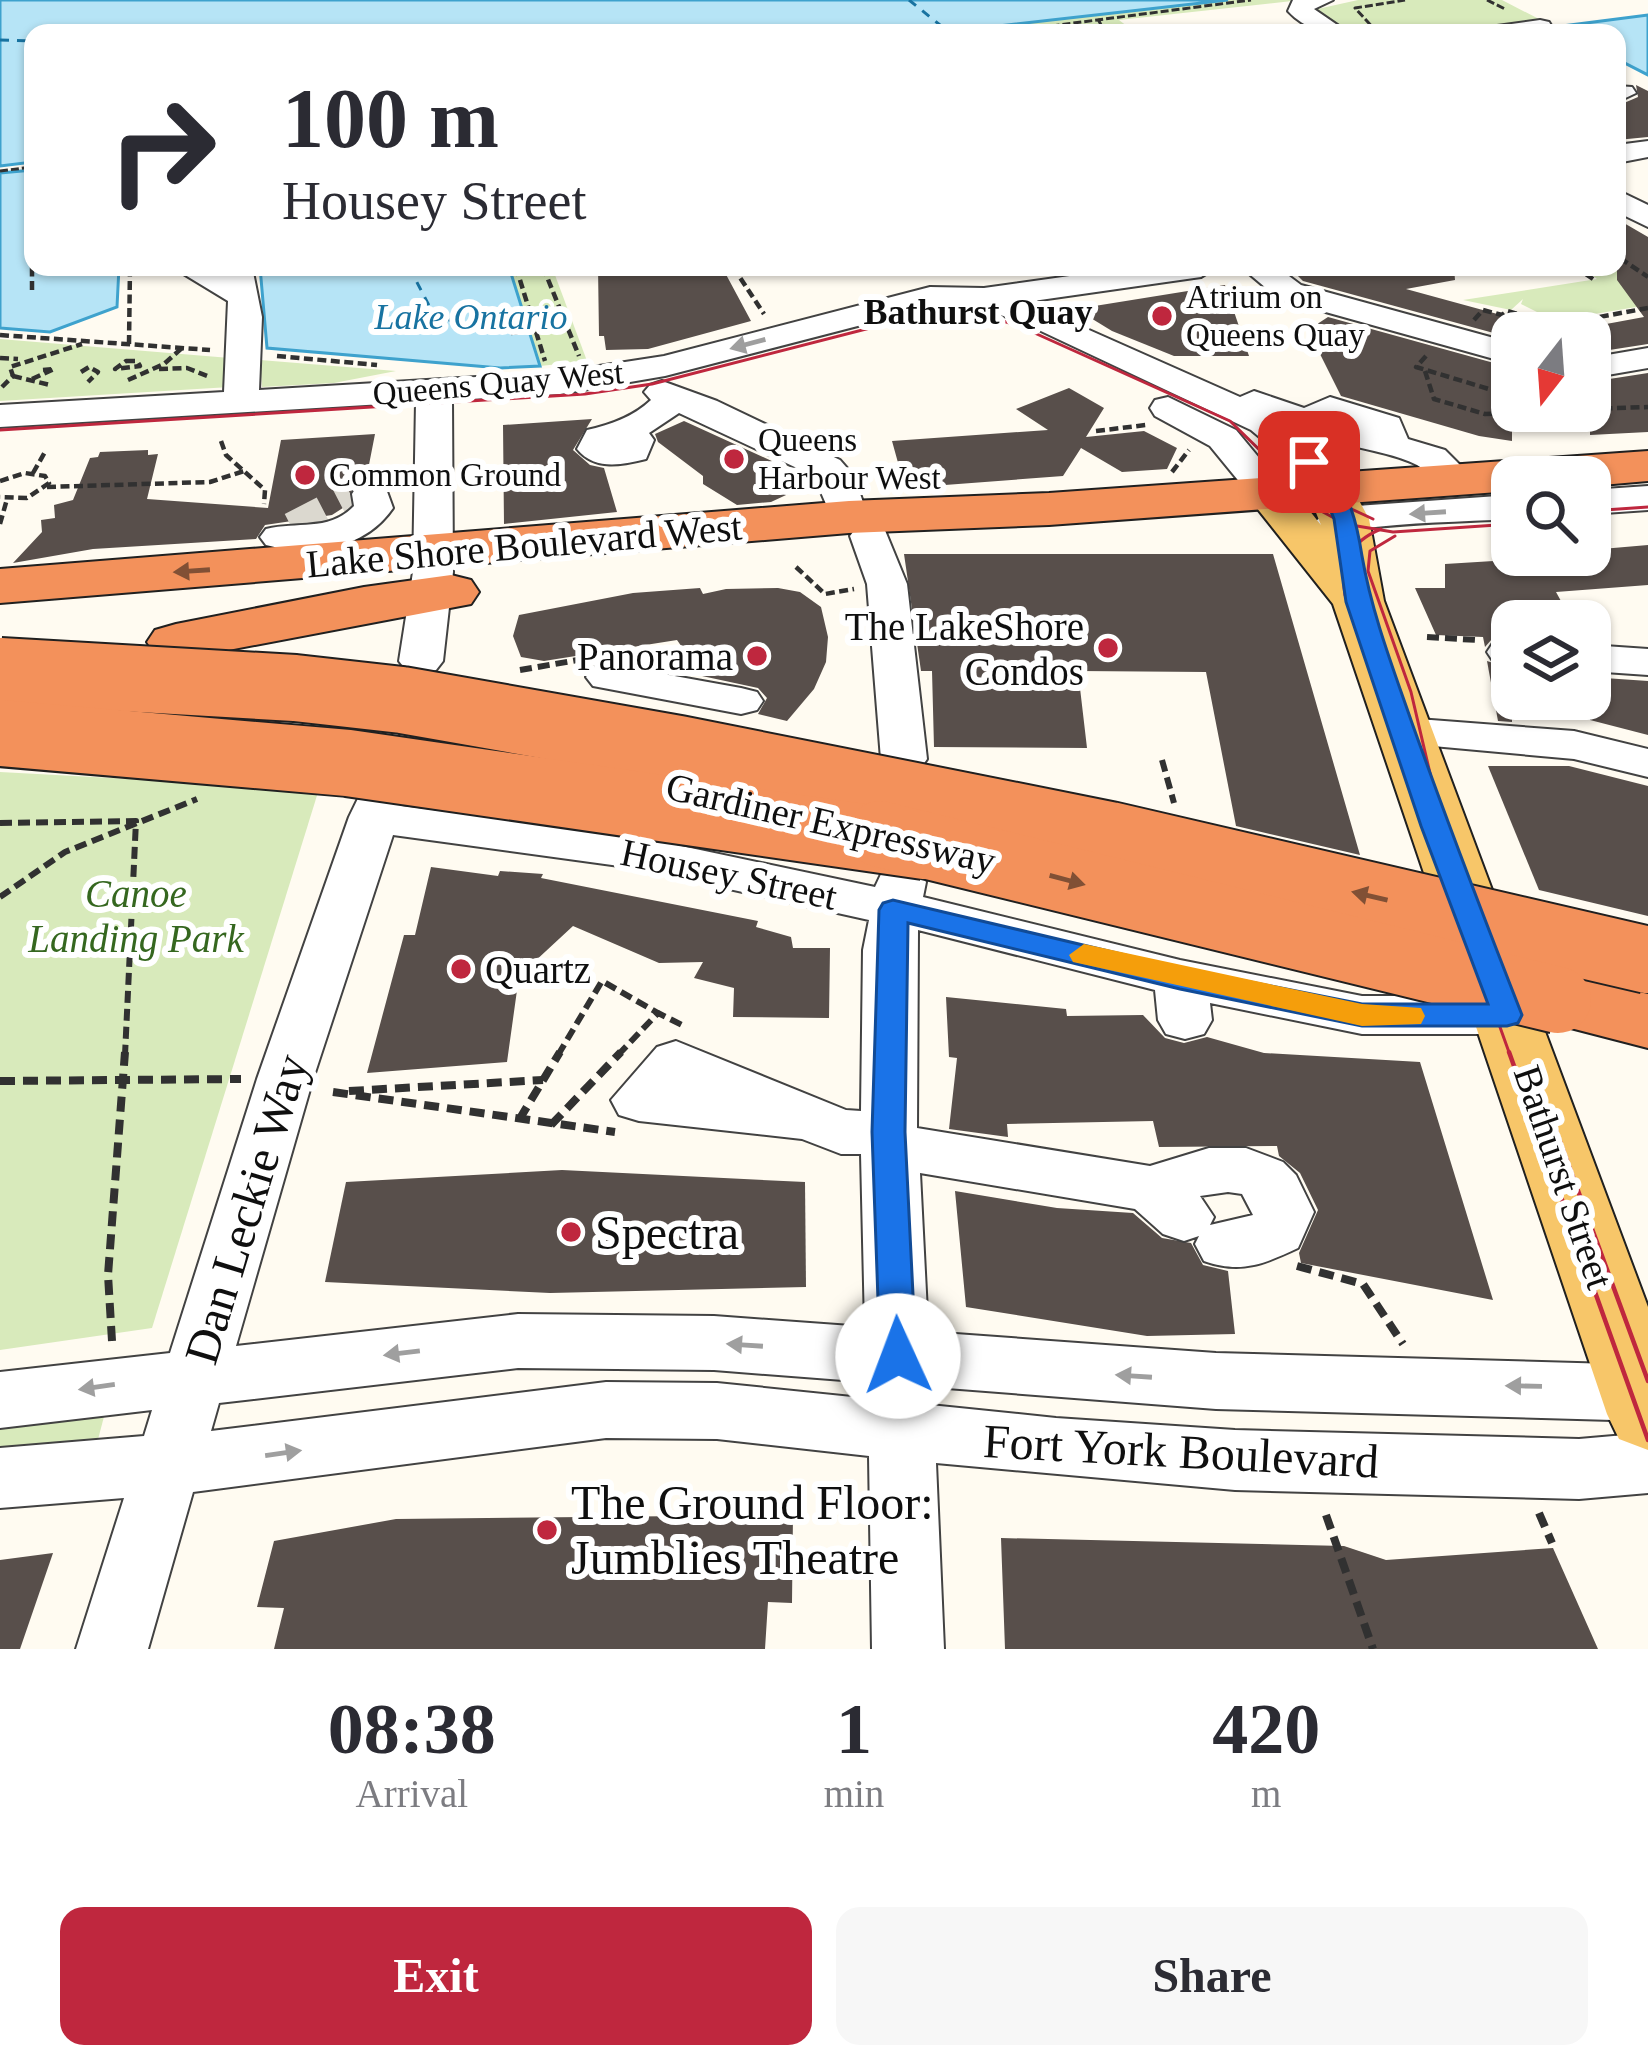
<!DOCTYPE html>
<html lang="en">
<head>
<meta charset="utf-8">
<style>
	body { margin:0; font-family:"Times New Roman",serif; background:#f7f7f7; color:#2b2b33; height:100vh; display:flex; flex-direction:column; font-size:45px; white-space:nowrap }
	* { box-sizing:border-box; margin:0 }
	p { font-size:39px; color:#7c7c81 }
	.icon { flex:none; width:66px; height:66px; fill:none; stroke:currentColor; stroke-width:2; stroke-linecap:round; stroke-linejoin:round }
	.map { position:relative; height:1649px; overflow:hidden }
	.details { display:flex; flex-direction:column; background:#fff; flex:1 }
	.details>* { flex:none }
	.guide { position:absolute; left:24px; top:24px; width:1602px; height:252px; border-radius:24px; box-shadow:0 3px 9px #0004; background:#fff; color:#2b2b33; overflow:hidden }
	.needle { width:78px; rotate:197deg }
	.buttons { position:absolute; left:1491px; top:312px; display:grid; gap:24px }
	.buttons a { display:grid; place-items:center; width:120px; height:120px; border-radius:24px; background:#fff; box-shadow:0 3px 9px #0004; font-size:60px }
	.pin { position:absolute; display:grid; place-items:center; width:102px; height:102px; color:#fff; margin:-51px; border-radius:24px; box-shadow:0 6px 18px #0006 }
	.me { position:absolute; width:132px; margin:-66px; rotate:358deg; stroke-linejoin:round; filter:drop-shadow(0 0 9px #0008) }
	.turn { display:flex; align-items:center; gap:42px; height:252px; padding:0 60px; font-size:54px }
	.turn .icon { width:156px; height:156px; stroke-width:2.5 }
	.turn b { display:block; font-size:84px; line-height:102px }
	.eta { display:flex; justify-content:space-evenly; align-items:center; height:204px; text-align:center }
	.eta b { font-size:72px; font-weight:800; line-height:84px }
	.action { display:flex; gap:24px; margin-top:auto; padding:24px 60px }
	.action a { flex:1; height:138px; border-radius:24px; background:#bf273e; color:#fff; font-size:48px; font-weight:800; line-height:138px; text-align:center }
	.action a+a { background:#f7f7f7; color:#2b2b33 }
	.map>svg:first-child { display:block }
	.green { fill:#d8eabb }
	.water { fill:#b6e4f6; stroke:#3ea2cd; stroke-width:3 }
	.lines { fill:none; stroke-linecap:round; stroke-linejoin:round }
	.ferry { stroke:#1873a1; stroke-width:3; stroke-dasharray:9 8; stroke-linecap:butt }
	.building { fill:#584f4b }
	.minor-tunnel { stroke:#dbd8cf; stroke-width:36; stroke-dasharray:36 18; stroke-linecap:butt }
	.minor-casing { stroke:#424242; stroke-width:4 }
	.major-casing { stroke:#202020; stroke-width:4 }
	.highway-casing { stroke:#202020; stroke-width:4 }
	.path-far3 { stroke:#313131; stroke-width:3; stroke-dasharray:8 3; stroke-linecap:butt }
	.path-far2 { stroke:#313131; stroke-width:4.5; stroke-dasharray:9 4.5; stroke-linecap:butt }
	.path-far1 { stroke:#313131; stroke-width:6; stroke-dasharray:12 6; stroke-linecap:butt }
	.path { stroke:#313131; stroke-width:8; stroke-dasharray:15 8; stroke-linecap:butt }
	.minor { fill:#fff; fill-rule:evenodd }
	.major { fill:#f7c669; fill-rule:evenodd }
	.highway { fill:#f3915b; fill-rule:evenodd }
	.tram-far1 { stroke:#bf273e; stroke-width:3 }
	.tram { stroke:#bf273e; stroke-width:4.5 }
	.highway-bridge-casing { stroke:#202020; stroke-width:70; stroke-linecap:butt }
	.highway-bridge { stroke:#f3915b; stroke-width:66 }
	.oneway { fill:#9f9f9f }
	.oneway2 { fill:#815035 }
	.route { fill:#1a73e8; stroke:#114b97; stroke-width:3 }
	.slow { fill:#f59e0b }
	.poi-dot { fill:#bf273e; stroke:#fff; stroke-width:4.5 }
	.labels { text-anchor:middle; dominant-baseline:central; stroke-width:12; stroke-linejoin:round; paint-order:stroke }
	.far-poi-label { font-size:33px; fill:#0f0f0f; stroke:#fff; text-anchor:start }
	.far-street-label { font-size:33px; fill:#0f0f0f; stroke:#fff }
	.far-neighbourhood-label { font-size:36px; font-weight:bold; fill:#0f0f0f; stroke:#fff }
	.far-water-label { font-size:36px; font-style:italic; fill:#1873a1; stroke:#fff }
	.street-label { font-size:39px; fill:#0f0f0f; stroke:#fff }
	.poi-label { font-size:39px; fill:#0f0f0f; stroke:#fff; text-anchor:end }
	.park-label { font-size:39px; font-style:italic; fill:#35671f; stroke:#fff }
	.near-street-label { font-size:48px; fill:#0f0f0f; stroke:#fff }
	.near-poi-label { font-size:48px; fill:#0f0f0f; stroke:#fff; text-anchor:start }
</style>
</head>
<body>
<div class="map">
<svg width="1648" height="1649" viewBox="0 0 1648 1649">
	<rect width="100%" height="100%" fill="#fffbf1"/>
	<g class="green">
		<polygon points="1229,0 1301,0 1119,20 1136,33 979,33 990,27"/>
		<path d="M1358,0H1502L1566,33C1550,33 1536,26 1521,27C1466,30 1353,53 1313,10Z"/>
		<polygon points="509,267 552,267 587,361 540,366"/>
		<polygon points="1582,267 1617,267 1648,305 1553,321 1531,316 1537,312 1521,304 1523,299 1511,310 1463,300 1597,279"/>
		<polygon points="0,339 230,358 230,387 0,401"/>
		<polygon points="260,360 396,371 334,383 262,387"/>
		<polygon points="0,772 319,789 152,1328 0,1350"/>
		<polygon points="106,1409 96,1447 0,1460 0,1412"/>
	</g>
	<g class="water">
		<polygon points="0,0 1228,0 990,27 979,33 33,33 33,162 0,166"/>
		<polygon points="1648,15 1648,75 1617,59 1617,33 1566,33 1555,27"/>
		<polygon points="33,170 33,267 119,267 117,307 50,332 0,328 0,173"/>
		<polygon points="260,267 509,267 540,366 500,368 267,348"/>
	</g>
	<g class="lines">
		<g class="ferry">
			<polyline points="909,0 950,33"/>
			<polyline points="0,40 33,41"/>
			<polyline points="409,267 435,317 511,333"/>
		</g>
	</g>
	<g class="building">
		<polygon points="1636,85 1648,91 1648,137 1617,140 1617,106 1638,97"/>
		<polygon points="1617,219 1648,237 1648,344 1590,353 1590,327 1644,317 1617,280"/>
		<polygon points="598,267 722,267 751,321 648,349 606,350 604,336 599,336"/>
		<polygon points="1289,267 1454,267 1455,280 1406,289 1512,318 1512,338 1303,281"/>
		<polygon points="1225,285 1249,356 1174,356 1112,331 1076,309"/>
		<polygon points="1328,317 1512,368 1512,441 1479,436 1341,396 1308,330"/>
		<polygon points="1648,373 1648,432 1590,435 1590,382"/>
		<polygon points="1069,388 1104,408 1086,437 1144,431 1177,448 1167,469 1122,472 1081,448 1063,476 905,488 892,441 1048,430 1016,409"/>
		<polygon points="592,419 573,450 590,465 604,468 617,512 504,524 503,425"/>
		<polygon points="684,421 811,479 812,483 771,502 737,505 703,484 703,476 658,442 655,434"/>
		<polygon points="375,434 366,480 353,484 349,504 332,515 265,525 256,539 93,549 13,563 42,532 41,520 55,518 54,505 73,500 90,458 98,457 100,452 148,450 148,455 158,454 147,499 268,508 281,440"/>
		<polygon points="1648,545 1648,585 1556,592 1572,621 1512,621 1512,634 1492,639 1485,647 1483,637 1436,635 1415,588 1445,588 1445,564 1590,555 1590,550"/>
		<polygon points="904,554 1273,554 1360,855 1236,826 1206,672 1078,671 1087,748 934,747 932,671 921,671"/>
		<polygon points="700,588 703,594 726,589 778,588 800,592 821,607 828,637 826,662 814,689 787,721 758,714 767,698 758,688 702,676 677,640 544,661 521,657 513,636 519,615 633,593"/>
		<polygon points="1487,661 1512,669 1512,722 1498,721"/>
		<polygon points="1590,677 1648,681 1648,735 1590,720"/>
		<polygon points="1488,766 1569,766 1648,786 1648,916 1539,890"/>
		<polygon points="431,867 498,876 500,871 543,874 541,878 758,921 756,927 791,937 793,948 830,948 829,1018 733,1017 734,988 694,978 703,962 659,963 573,926 519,976 507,1062 367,1073 404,935 415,935"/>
		<polygon points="946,997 1066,1009 1067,1016 1143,1015 1165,1038 1184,1043 1207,1037 1264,1053 1420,1062 1493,1300 1301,1263 1299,1253 1318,1210 1300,1173 1279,1156 1277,1146 1159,1147 1153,1121 1007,1124 1008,1137 949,1129 957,1058 949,1057"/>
		<polygon points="562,1170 805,1182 806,1287 550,1293 325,1282 346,1182"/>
		<polygon points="955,1191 1057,1208 1133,1213 1162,1238 1191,1243 1203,1265 1228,1271 1235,1334 1147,1336 966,1307"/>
		<polygon points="793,1515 792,1603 768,1602 765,1649 274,1649 284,1608 257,1607 274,1541 396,1519"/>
		<polygon points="1001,1538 1344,1546 1386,1560 1553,1548 1598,1649 1005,1649"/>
		<polygon points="53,1553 20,1649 0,1649 0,1560"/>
	</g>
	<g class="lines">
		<g class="minor-tunnel">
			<polyline points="1329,427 1358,435"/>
			<polyline points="293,530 353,499"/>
		</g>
		<defs>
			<g id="minor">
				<path d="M1293,0H1333L1314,9L1349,33C1324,33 1306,30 1288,11Z"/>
				<polygon points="1540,20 1549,22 1552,27 1549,32 1485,33 1497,26"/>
				<polygon points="1617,86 1632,87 1636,93 1617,102"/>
				<polygon points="1648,141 1648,157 1617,163 1617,145"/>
				<polygon points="1617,190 1648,205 1648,227 1617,212"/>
				<path d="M172,267H212L222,272L220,267H252L262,317L259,390L560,372L664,356L930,287L984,288L1134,267H1217L1201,277L1026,302L1240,397L1254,391L1304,408L1330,397L1399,418L1408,439L1445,450L1474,479L1468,487C1441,494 1438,477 1417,465C1398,455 1371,451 1350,445L1345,437L1355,428L1333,421L1307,432L1294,429L1319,449L1349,488L1343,496H1317L1293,465L1251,430L1026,324L981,308L931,307L665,376L560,394L452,400L453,572L443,661L436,670L421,674L406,670L399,661L413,572L416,402L0,427V405L224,392L228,301Z"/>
				<polygon points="1241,267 1277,267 1301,285 1512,343 1512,364 1279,299"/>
				<polygon points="1648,348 1648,368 1590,378 1590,358"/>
				<path d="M662,381L717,401L840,460L854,476L868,517L863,525H835L814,476L679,413L649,433L654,440L646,459C622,465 595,471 577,449L587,430C610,425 633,417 651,400L644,392L650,385Z"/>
				<polygon points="1168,397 1236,430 1288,493 1283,501 1255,501 1210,446 1155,416 1150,408 1155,400"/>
				<path d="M371,483L385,486L393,508C365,549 312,557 266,545L260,537L266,529C298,521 329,532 354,506L352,494L357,486Z"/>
				<polygon points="1648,486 1648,510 1590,514 1590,490"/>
				<path d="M1512,495V519C1461,522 1409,522 1359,529C1334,533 1328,556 1299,548L1293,540L1328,511L1342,507Z"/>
				<polygon points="870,524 884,528 907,584 927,759 920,769 904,773 888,769 881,759 867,584 850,536 856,528"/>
				<polygon points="1508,639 1512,639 1512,665 1493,661 1487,652 1493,643"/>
				<polygon points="1590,645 1648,649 1648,675 1590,671"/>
				<polygon points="608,664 741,688 757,692 763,701 757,710 741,714 593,686 586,677 593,668"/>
				<polygon points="1405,718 1574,731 1648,749 1648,777 1574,759 1389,742 1382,732 1389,722"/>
				<path d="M384,775L401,780L407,790L402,806L634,836L875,887L883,870L901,865L919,870L926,882L923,897L1180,960L1362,996H1507L1526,1001L1534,1015L1526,1029L1507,1034H1362L1210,1003L1212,1020L1204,1034L1185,1039L1166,1034L1158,1020L1155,990L918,930L917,1128L1150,1166L1209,1148H1246L1283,1162L1296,1175L1314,1212L1298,1248C1264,1264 1241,1274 1204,1261L1195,1244L1199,1236L1184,1241L1163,1234L1135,1209L920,1173L928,1332L1216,1353L1648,1365V1421L1216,1409L714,1370L518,1368L219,1403L211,1431L606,1382L717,1383L1056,1418L1235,1430L1579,1439L1648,1433V1493L1579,1499L1235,1490L936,1463L944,1649H872L869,1456L717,1439L606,1438L193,1492L148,1649H76L124,1498L0,1508V1448L144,1436L152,1410L0,1428V1372L170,1353L257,1079L349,817L367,780ZM393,835L634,868L869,920L863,950L861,1111L846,1110L676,1041L657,1047L611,1100L619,1115L639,1121L802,1139L841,1154H861L865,1327L714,1316L518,1314L236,1346L313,1079ZM1228,1192L1242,1194L1253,1215L1210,1225L1214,1217L1200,1196Z"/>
			</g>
			<path id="major" d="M1330,474L1347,478L1369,519L1384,601L1648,1307V1450L1619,1439L1607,1414L1333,604L1245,493L1252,483C1288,474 1300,500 1321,525L1306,488L1313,478Z"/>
			<g id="highway">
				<polygon points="1648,451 1648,481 1590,486 1590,477 1512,477 1512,491 1049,525 849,533 0,603 0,569 849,501 1049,493"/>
				<polygon points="451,575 471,580 479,592 471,604 176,660 155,654 147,642 155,630 176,624 364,587"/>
				<polygon points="1558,974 1648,994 1648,1048 1532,1018 1521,1000 1532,982"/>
			</g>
		</defs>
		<use href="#minor" class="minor-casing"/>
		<use href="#major" class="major-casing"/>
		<use href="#highway" class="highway-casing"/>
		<g class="path-far3">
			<polyline points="1487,0 1505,9"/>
			<polyline points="1098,19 1105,33"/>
			<polyline points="997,33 1251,0"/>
			<polyline points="1378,33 1355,8 1405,0"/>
			<polyline points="0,171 32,167"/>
			<polyline points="1617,256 1625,261"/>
			<polyline points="32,261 33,169"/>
		</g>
		<g class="path-far2">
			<polyline points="1620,258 1648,277"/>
			<polyline points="516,267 545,361"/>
			<polyline points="543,267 579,356"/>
			<polyline points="733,267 764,314"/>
			<polyline points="1575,267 1593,279"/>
			<polyline points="32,290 32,258"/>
			<polyline points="1474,320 1483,310 1502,315 1507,311 1556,325 1648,308"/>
			<polyline points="511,333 535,330"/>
			<polyline points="0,335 210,350"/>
			<polyline points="129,344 130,267"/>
			<polyline points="277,356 377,365"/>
			<polyline points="1426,356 1416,367 1512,396"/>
			<polyline points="0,358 18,359"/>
			<polygon points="126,361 137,361 140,366 115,369"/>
			<polyline points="159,369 187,368 210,377"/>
			<polyline points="1425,371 1434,399 1485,414 1552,411"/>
			<polyline points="81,372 89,367 98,372 88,382"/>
			<polyline points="13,376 50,385"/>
			<polyline points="32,379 54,369 43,370"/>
			<polyline points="128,380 164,364 182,348"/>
			<polyline points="2,387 13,376 10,367 82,344"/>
			<polyline points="1590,409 1648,407"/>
			<polyline points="1096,431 1146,425"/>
			<polyline points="221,441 226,455 265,490 264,504"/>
			<polyline points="1172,472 1189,450"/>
			<polyline points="33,473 45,452"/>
			<polyline points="0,481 25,473 45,476 49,483 27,498 0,497"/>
			<polyline points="47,487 210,482 244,471"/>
			<polyline points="0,524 7,499"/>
			<polyline points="796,567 825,594 854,589"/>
		</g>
		<g class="path-far1">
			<polyline points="1427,637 1477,640"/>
			<polyline points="639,651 683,651"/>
			<polyline points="520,670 578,660"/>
			<polyline points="1162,760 1174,803"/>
			<polyline points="0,823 136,821 125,1055"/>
			<polyline points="0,897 65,852 197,799"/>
			<polyline points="558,1055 602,981 658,1013"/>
			<polyline points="618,1055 658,1013 682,1025"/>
		</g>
		<g class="path">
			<polyline points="0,1081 241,1079"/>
			<polyline points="349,1091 543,1080"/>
			<polyline points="333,1092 615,1132"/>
			<polyline points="519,1120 560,1052"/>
			<polyline points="551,1125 621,1052"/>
			<polyline points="1297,1266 1363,1284 1403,1344"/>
			<polyline points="112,1341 108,1275 125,1052"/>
			<polyline points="1539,1513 1552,1543"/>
			<polyline points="1326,1515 1373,1649"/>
		</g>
		<use href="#minor" class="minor"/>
		<use href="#major" class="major"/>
		<use href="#highway" class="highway"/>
		<g class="tram-far1">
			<polyline points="0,430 585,394 652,384 909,318 977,313 1019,326 1230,421 1323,512 1345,524 1393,532 1512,524"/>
			<polyline points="1297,462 1347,507 1373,519"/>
			<polyline points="1590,511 1648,507"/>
			<path d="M1381,529C1350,542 1340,562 1345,595L1510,1055"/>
			<polyline points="1395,536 1370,551 1368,571 1411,692 1440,816"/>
		</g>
		<g class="tram">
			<polyline points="1509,1052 1648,1440"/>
			<polyline points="1552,1120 1648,1381"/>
		</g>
		<defs>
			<g id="highway-bridge">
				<polyline points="0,671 295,688 402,700 679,749 1110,835 1648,960"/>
				<polyline points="0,733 348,763 925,846"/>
				<polyline points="880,834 1558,1000"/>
			</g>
		</defs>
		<use href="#highway-bridge" class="highway-bridge-casing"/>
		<use href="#highway-bridge" class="highway-bridge"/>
	</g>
	<defs><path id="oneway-solid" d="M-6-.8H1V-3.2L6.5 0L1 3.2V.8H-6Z" transform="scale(3)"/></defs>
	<g class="oneway">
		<use href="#oneway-solid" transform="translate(748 344) rotate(165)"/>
		<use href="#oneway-solid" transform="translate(1428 513) rotate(176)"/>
		<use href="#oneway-solid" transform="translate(745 1345) rotate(-176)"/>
		<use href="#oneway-solid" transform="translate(402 1353) rotate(173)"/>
		<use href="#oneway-solid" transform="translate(1134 1376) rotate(-176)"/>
		<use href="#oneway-solid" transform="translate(1524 1386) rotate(-179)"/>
		<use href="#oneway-solid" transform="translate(97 1387) rotate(172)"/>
		<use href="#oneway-solid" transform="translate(283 1453) rotate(-8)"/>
	</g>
	<g class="oneway2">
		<use href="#oneway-solid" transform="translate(192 571) rotate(176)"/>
		<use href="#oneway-solid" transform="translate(1067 880) rotate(15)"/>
		<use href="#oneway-solid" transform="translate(1370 896) rotate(-167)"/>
	</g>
	<path class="route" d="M1309,455C1345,468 1357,523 1362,556C1372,614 1393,668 1412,723C1447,821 1484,918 1522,1015L1518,1023L1507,1026H1362L1180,989L908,923L905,1132L916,1356L911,1367L898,1371L885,1367L880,1356L872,1132L879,910L883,903L893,900L1180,968L1362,1004H1488L1421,826L1346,602L1334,519L1326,499L1299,462Z"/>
	<polygon class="slow" points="1084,944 1362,1004 1421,1008 1425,1016 1421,1024 1362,1026 1073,962 1069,955"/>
	<g class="poi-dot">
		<circle cx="1162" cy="316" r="12"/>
		<circle cx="734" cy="459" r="12"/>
		<circle cx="305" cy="475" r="12"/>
		<circle cx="1108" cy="648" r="12"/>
		<circle cx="757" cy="656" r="12"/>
		<circle cx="461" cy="969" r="12"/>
		<circle cx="571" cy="1232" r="12"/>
		<circle cx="547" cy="1530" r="12"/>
	</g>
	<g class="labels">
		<g class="far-poi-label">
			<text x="1186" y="297">Atrium on<tspan x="1186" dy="38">Queens Quay</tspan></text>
			<text x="758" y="440">Queens<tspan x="758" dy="38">Harbour West</tspan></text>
			<text x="329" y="475">Common Ground</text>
		</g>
		<g class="far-street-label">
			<text transform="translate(498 383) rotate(-5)">Queens Quay West</text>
		</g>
		<g class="far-neighbourhood-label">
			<text x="978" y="312">Bathurst Quay</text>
		</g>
		<g class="far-water-label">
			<text x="471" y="317">Lake Ontario</text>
		</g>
		<g class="street-label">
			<text transform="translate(524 545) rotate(-5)">Lake Shore Boulevard West</text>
			<text transform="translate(831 823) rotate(13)">Gardiner Expressway</text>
			<text transform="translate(729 874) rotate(12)">Housey Street</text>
			<text transform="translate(1564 1177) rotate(71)">Bathurst Street</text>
		</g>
		<g class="poi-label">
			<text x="1084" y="626">The LakeShore<tspan x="1084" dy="45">Condos</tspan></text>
			<text x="733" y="656">Panorama</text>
			<text x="485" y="969" text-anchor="start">Quartz</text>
		</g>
		<g class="park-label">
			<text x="136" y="893">Canoe<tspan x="136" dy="45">Landing Park</tspan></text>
		</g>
		<g class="near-street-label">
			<text transform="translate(246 1209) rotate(-73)">Dan Leckie Way</text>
			<text transform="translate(1181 1451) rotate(3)">Fort York Boulevard</text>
		</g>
		<g class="near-poi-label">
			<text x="595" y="1232">Spectra</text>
			<text x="571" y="1502">The Ground Floor:<tspan x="571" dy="55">Jumblies Theatre</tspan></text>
		</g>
	</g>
</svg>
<div class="buttons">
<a><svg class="needle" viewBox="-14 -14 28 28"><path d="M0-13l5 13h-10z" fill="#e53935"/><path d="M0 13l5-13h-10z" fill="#7c7c81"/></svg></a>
<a><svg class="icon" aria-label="search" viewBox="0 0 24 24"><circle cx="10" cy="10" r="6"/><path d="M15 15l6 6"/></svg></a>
<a><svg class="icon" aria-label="layers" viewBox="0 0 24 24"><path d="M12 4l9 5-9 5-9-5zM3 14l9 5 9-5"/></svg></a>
</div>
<div class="pin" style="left:1309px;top:462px;background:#d93025"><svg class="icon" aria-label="arrive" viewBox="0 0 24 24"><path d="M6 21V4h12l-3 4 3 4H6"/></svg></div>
<svg class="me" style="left:898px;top:1356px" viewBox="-20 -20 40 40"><circle r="19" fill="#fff"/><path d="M0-13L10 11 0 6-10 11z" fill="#1a73e8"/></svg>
<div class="guide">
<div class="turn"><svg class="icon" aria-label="right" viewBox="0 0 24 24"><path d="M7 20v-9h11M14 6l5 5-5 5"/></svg><div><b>100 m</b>Housey Street</div></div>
</div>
</div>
<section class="details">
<div class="eta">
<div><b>08:38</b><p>Arrival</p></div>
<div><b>1</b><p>min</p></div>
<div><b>420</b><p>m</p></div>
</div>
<div class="action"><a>Exit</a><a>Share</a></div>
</section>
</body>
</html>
